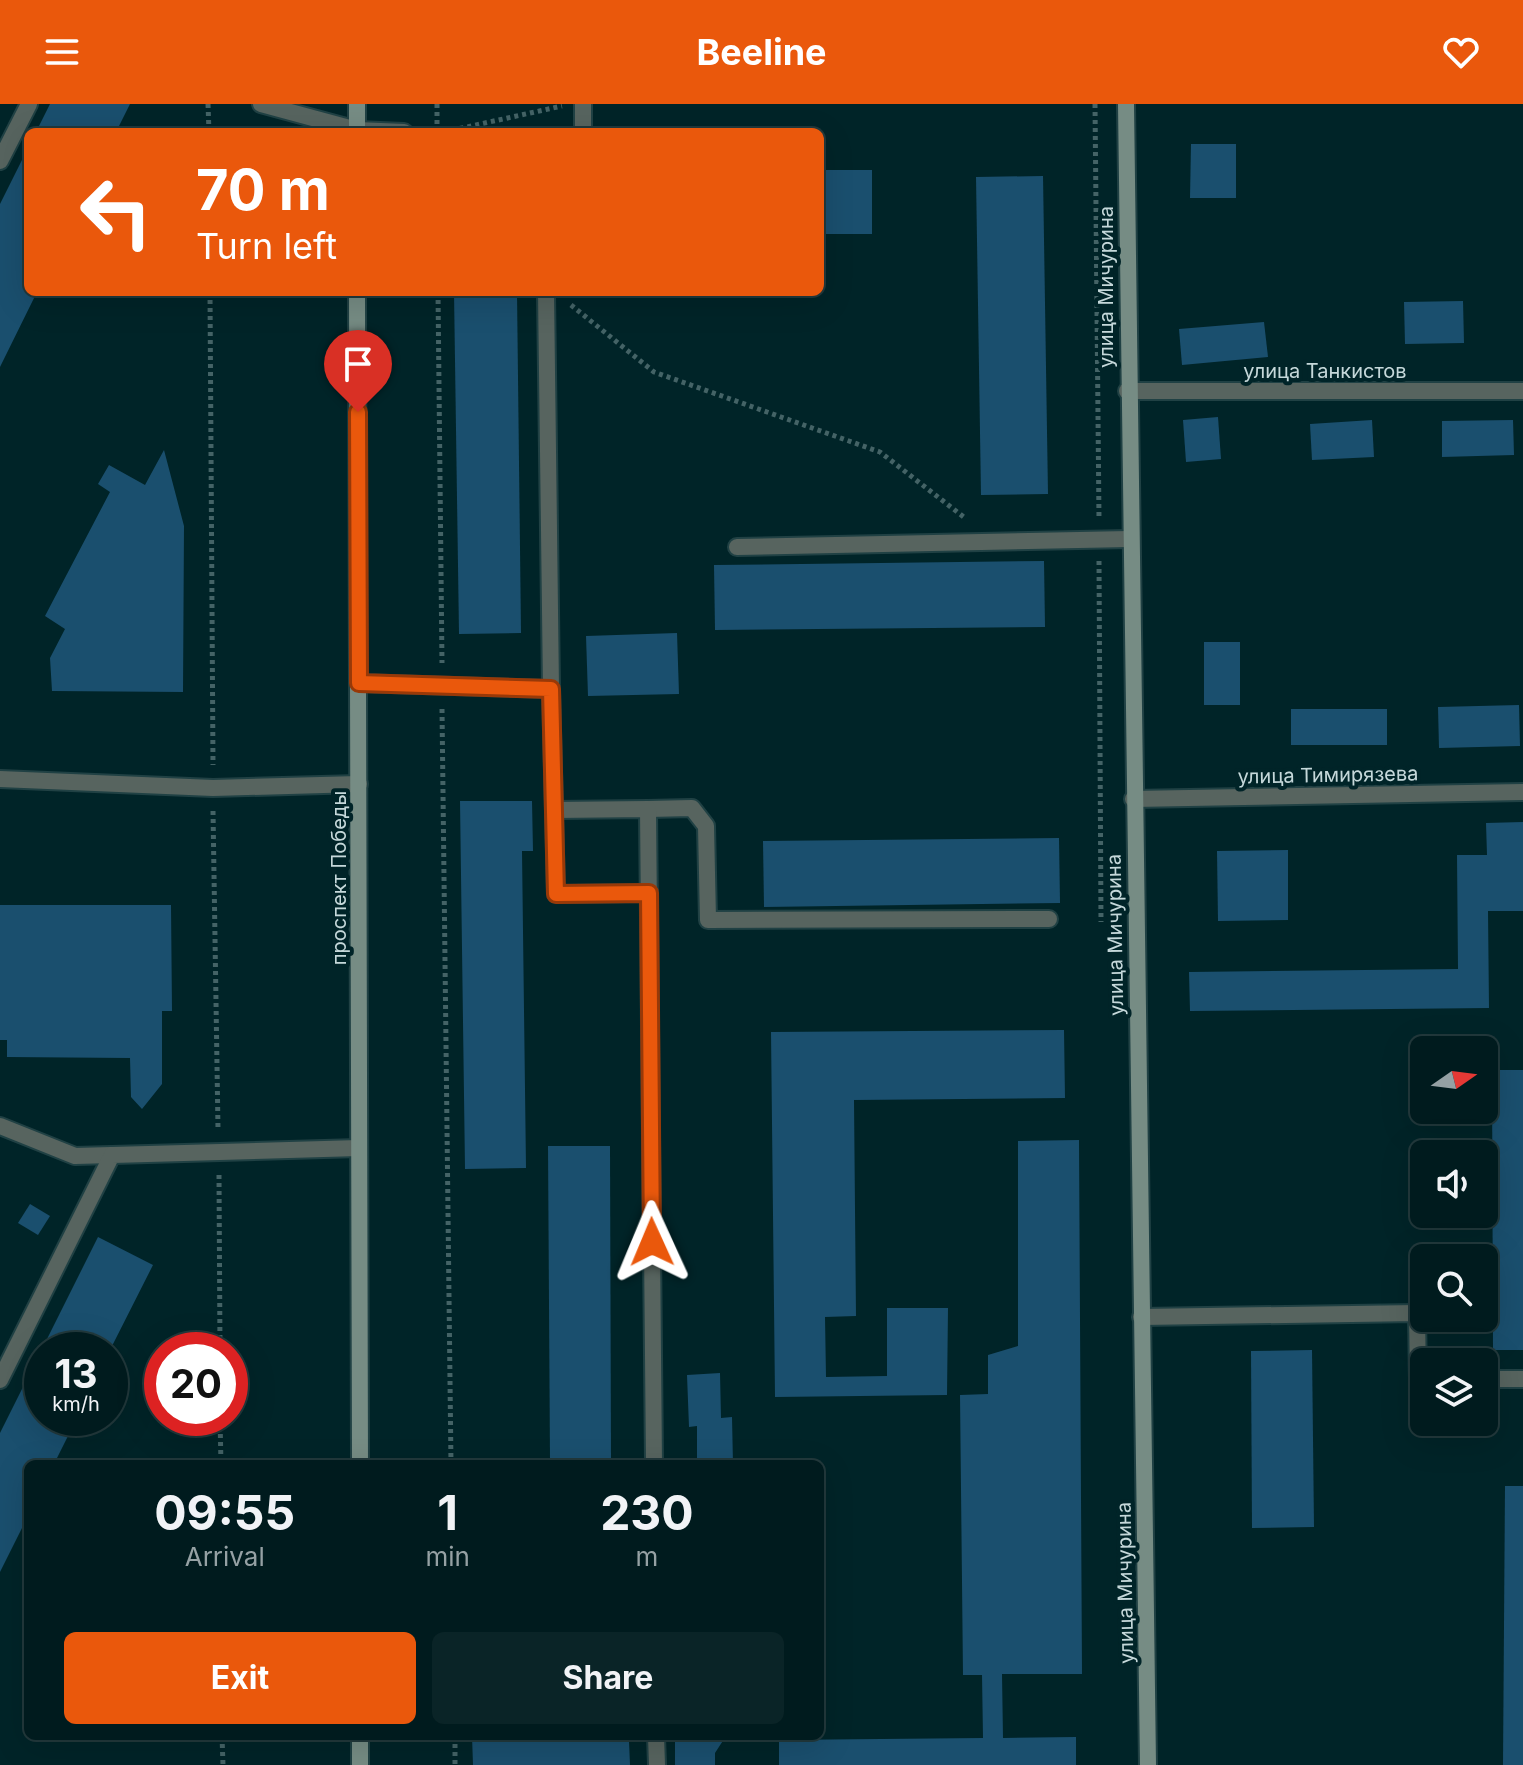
<!DOCTYPE html>
<html lang="en">
<head>
<meta charset="utf-8">
<style>
	body { margin:0; font-family:Inter,sans-serif; background:#0a2427; color:#f1f3f6; height:100vh; display:flex; flex-direction:column; font-size:30px; white-space:nowrap }
	* { box-sizing:border-box; margin:0 }
	p { font-size:26px; color:#95a1a4 }
	.icon { flex:none; width:44px; height:44px; fill:none; stroke:currentColor; stroke-width:2; stroke-linecap:round; stroke-linejoin:round }
	.map { position:relative; flex:1; overflow:hidden }
	.panel { position:absolute; left:24px; top:1356px; width:800px; height:280px; display:flex; flex-direction:column; background:#001b1e; border-radius:12px; box-shadow:0 8px 32px #0002,0 0 0 2px #22393c }
	.panel>* { flex:none }
	.hud { position:absolute; left:24px; top:24px; width:800px; height:168px; border-radius:12px; box-shadow:0 8px 32px #0002,0 0 0 2px #22393c; background:#ea580c; color:#fff; overflow:hidden }
	.needle { width:52px; rotate:76deg }
	.tools { position:absolute; left:1410px; top:932px; display:grid; gap:16px }
	.tools a { display:grid; place-items:center; width:88px; height:88px; border-radius:12px; background:#001b1e; box-shadow:0 8px 32px #0002,0 0 0 2px #22393c; font-size:40px }
	.speed { position:absolute; left:24px; top:1228px; display:flex; gap:16px; font-size:40px; font-weight:700; text-align:center }
	.speed>* { display:grid; place-content:center; width:104px; height:104px; border-radius:50%; background:#001b1e; box-shadow:0 8px 32px #0002,0 0 0 2px #22393c; line-height:1 }
	.speed small { font-size:20px; font-weight:400 }
	.speed .limit { border:12px solid #d22; background:#fff; color:#111 }
	.pin { position:absolute; display:grid; place-items:center; width:68px; height:68px; color:#fff; margin:-82px -34px; border-radius:50% 50% 50% 0; rotate:-45deg; box-shadow:0 0 8px #0007 }
	.pin .icon { rotate:45deg }
	.me { position:absolute; width:88px; margin:-44px; rotate:359deg; stroke-linejoin:round; filter:drop-shadow(0 0 6px #0008) }
	.turn { display:flex; align-items:center; gap:28px; height:168px; padding:0 40px; font-size:36px }
	.turn .icon { width:104px; height:104px; stroke-width:2.5 }
	.turn b { display:block; font-size:56px; line-height:68px }
	.eta { display:flex; justify-content:space-evenly; align-items:center; height:136px; text-align:center }
	.eta b { font-size:48px; font-weight:700; line-height:56px }
	.cta { display:flex; gap:16px; margin-top:auto; padding:16px 40px }
	.cta a { flex:1; height:92px; border-radius:12px; background:#ea580c; color:#fff; font-size:32px; font-weight:700; line-height:92px; text-align:center }
	.cta a+a { background:#0a2427; color:#f1f3f6 }
	header { display:flex; justify-content:space-between; align-items:center; height:104px; padding:0 40px; background:#ea580c; color:#fff; font-size:36px; font-weight:700 }
	.map>svg:first-child { display:block }
	.building { fill:#1a4f6e }
	.lines { fill:none; stroke-linecap:round; stroke-linejoin:round }
	.lane-casing { stroke:#204144; stroke-width:20 }
	.street-casing { stroke:#204144; stroke-width:20 }
	.secondary-casing { stroke:#204144; stroke-width:20 }
	.path { stroke:#446366; stroke-width:5; stroke-dasharray:4 4; stroke-linecap:butt }
	.lane { stroke:#57645f; stroke-width:16 }
	.street { stroke:#57645f; stroke-width:16 }
	.secondary { stroke:#768c84; stroke-width:16 }
	.route-casing { stroke:#983908; stroke-width:20 }
	.route { stroke:#ea580c; stroke-width:14 }
	.labels { text-anchor:middle; dominant-baseline:central; stroke-width:8; stroke-linejoin:round; paint-order:stroke }
	.street-label { font-size:20px; fill:#c5d8da; stroke:#002428 }
</style>
</head>
<body>
<header><svg class="icon" aria-label="menu" viewBox="0 0 24 24"><path d="M4 6h16M4 12h16M4 18h16"/></svg>Beeline<svg class="icon" aria-label="heart" viewBox="0 0 24 24"><path d="M12 20l-8-8c-3-5 5-10 8-4 3-6 11-1 8 4z"/></svg></header>
<div class="map">
<svg width="1523" height="1661" viewBox="0 0 1523 1661">
	<rect width="100%" height="100%" fill="#002428"/>
	<g class="building">
		<polygon points="50,0 130,0 116,28 36,28"/>
		<polygon points="1191,40 1236,40 1236,94 1190,94"/>
		<polygon points="28,44 28,188 37,188 0,263 0,100"/>
		<rect x="820" y="66" width="52" height="64"/>
		<polygon points="1043,72 1048,390 981,391 976,73"/>
		<polygon points="454,188 517,188 521,529 459,530"/>
		<polygon points="1463,197 1464,239 1405,240 1404,198"/>
		<polygon points="1264,218 1268,253 1182,261 1179,225"/>
		<polygon points="1218,313 1221,355 1186,358 1183,316"/>
		<polygon points="1372,316 1374,353 1312,356 1310,320"/>
		<polygon points="1513,316 1514,351 1442,353 1442,317"/>
		<polygon points="164,346 184,422 183,588 52,587 50,554 65,525 45,512 110,388 98,380 109,361 145,381"/>
		<polygon points="1044,457 1045,523 715,526 714,461"/>
		<polygon points="677,529 679,590 588,592 586,532"/>
		<rect x="1204" y="538" width="36" height="63"/>
		<polygon points="1519,601 1520,642 1439,644 1438,603"/>
		<rect x="1291" y="605" width="96" height="36"/>
		<polygon points="460,697 532,697 533,747 522,747 526,1064 465,1065"/>
		<polygon points="1523,718 1523,807 1488,807 1489,904 1190,907 1189,868 1458,865 1457,751 1487,751 1486,719"/>
		<polygon points="1059,734 1060,799 764,803 763,737"/>
		<polygon points="1288,746 1288,816 1218,817 1217,747"/>
		<polygon points="0,801 171,801 172,907 162,907 162,980 142,1005 131,993 130,954 7,953 7,936 0,936"/>
		<polygon points="1064,926 1065,994 854,996 856,1212 825,1213 826,1273 887,1272 887,1204 948,1204 947,1291 775,1293 771,928"/>
		<polygon points="1492,966 1523,966 1523,1246 1493,1246"/>
		<polygon points="1079,1036 1082,1570 1002,1570 1003,1634 1076,1633 1076,1661 779,1661 779,1636 983,1634 982,1571 963,1571 960,1291 988,1290 988,1251 1018,1242 1018,1037"/>
		<polygon points="548,1042 610,1042 611,1358 550,1358"/>
		<polygon points="30,1100 50,1112 38,1131 18,1119"/>
		<polygon points="98,1133 153,1161 110,1246 42,1246 42,1314 77,1314 54,1360 28,1360 28,1412 0,1468 0,1329"/>
		<polygon points="1312,1246 1314,1423 1252,1424 1251,1247"/>
		<polygon points="720,1269 721,1314 732,1313 733,1360 697,1360 697,1322 689,1323 687,1271"/>
		<polygon points="1505,1382 1523,1382 1523,1661 1503,1661"/>
		<polygon points="472,1632 533,1632 534,1638 629,1637 630,1661 473,1661"/>
		<polygon points="675,1632 726,1632 715,1649 715,1661 675,1661"/>
	</g>
	<g class="lines">
		<defs>
			<g id="lane">
				<polyline points="261,0 357,26 404,28"/>
				<polyline points="583,0 583,28"/>
				<polyline points="0,57 29,0"/>
				<polyline points="546,188 551,585"/>
				<polyline points="737,443 1129,435"/>
				<polyline points="359,579 551,585 556,790 649,789"/>
				<polyline points="0,675 213,684 359,680"/>
				<polyline points="648,705 692,704 706,722 708,816 1049,815"/>
				<polyline points="554,706 648,705 654,1360"/>
				<polyline points="0,1022 75,1052 112,1051"/>
				<polyline points="1141,1213 1417,1209 1418,1276 1424,1276"/>
				<polyline points="1484,1275 1523,1275"/>
				<polyline points="0,1276 112,1051 359,1044"/>
				<polyline points="656,1632 657,1661"/>
			</g>
			<g id="street">
				<polyline points="1127,287 1523,287"/>
				<polyline points="1133,695 1523,688"/>
			</g>
			<g id="secondary">
				<polyline points="1126,0 1148,1661"/>
				<polyline points="357,28 357,0"/>
				<polyline points="357,188 360,1360"/>
				<polyline points="360,1632 360,1661"/>
			</g>
		</defs>
		<use href="#lane" class="lane-casing"/>
		<use href="#street" class="street-casing"/>
		<use href="#secondary" class="secondary-casing"/>
		<g class="path">
			<polyline points="208,0 209,28"/>
			<polyline points="1095,0 1099,415"/>
			<polyline points="437,28 437,0"/>
			<polyline points="444,28 562,2"/>
			<polyline points="210,188 213,661"/>
			<polyline points="438,188 442,559"/>
			<polyline points="571,201 654,268 880,348 965,414"/>
			<polyline points="1099,457 1101,818"/>
			<polyline points="442,605 451,1360"/>
			<polyline points="213,707 218,1025"/>
			<polyline points="219,1071 220,1246"/>
			<polyline points="220,1314 221,1360"/>
			<polyline points="222,1632 223,1661"/>
			<polyline points="455,1632 455,1661"/>
		</g>
		<use href="#lane" class="lane"/>
		<use href="#street" class="street"/>
		<use href="#secondary" class="secondary"/>
	</g>
	<g class="lines">
		<defs>
			<polyline id="route" points="358,308 359,579 551,585 556,790 649,789 652,1138"/>
		</defs>
		<use href="#route" class="route-casing"/>
		<use href="#route" class="route"/>
	</g>
	<g class="labels">
		<g class="street-label">
			<text transform="translate(1106 183) rotate(-90)">улица Мичурина</text>
			<text x="1325" y="267">улица Танкистов</text>
			<text transform="translate(1328 671) rotate(-1)">улица Тимирязева</text>
			<text transform="translate(339 774) rotate(-90)">проспект Победы</text>
			<text transform="translate(1115 831) rotate(-91)">улица Мичурина</text>
			<text transform="translate(1125 1479) rotate(-91)">улица Мичурина</text>
		</g>
	</g>
</svg>
<div class="tools">
<a><svg class="needle" viewBox="-14 -14 28 28"><path d="M0-13l5 13h-10z" fill="#e53935"/><path d="M0 13l5-13h-10z" fill="#95a1a4"/></svg></a>
<a><svg class="icon" aria-label="sound" viewBox="0 0 24 24"><path d="M4 9h4l5-4v14l-5-4H4zM17 9q2 3 0 6"/></svg></a>
<a><svg class="icon" aria-label="search" viewBox="0 0 24 24"><circle cx="10" cy="10" r="6"/><path d="M15 15l6 6"/></svg></a>
<a><svg class="icon" aria-label="layers" viewBox="0 0 24 24"><path d="M12 4l9 5-9 5-9-5zM3 14l9 5 9-5"/></svg></a>
</div>
<div class="speed"><div>13<small>km/h</small></div><div class="limit">20</div></div>
<div class="pin" style="left:358px;top:308px;background:#d93025"><svg class="icon" aria-label="arrive" viewBox="0 0 24 24"><path d="M6 21V4h12l-3 4 3 4H6"/></svg></div>
<svg class="me" style="left:652px;top:1138px" viewBox="-20 -20 40 40"><path d="M0-17L14 15 0 8-14 15z" fill="#ea580c" stroke="#fff" stroke-width="4"/></svg>
<div class="hud">
<div class="turn"><svg class="icon" aria-label="left" viewBox="0 0 24 24"><path d="M17 20v-9H6M10 6l-5 5 5 5"/></svg><div><b>70 m</b>Turn left</div></div>
</div>
<section class="panel">
<div class="eta">
<div><b>09:55</b><p>Arrival</p></div>
<div><b>1</b><p>min</p></div>
<div><b>230</b><p>m</p></div>
</div>
<div class="cta"><a>Exit</a><a>Share</a></div>
</section>
</div>
</body>
</html>
